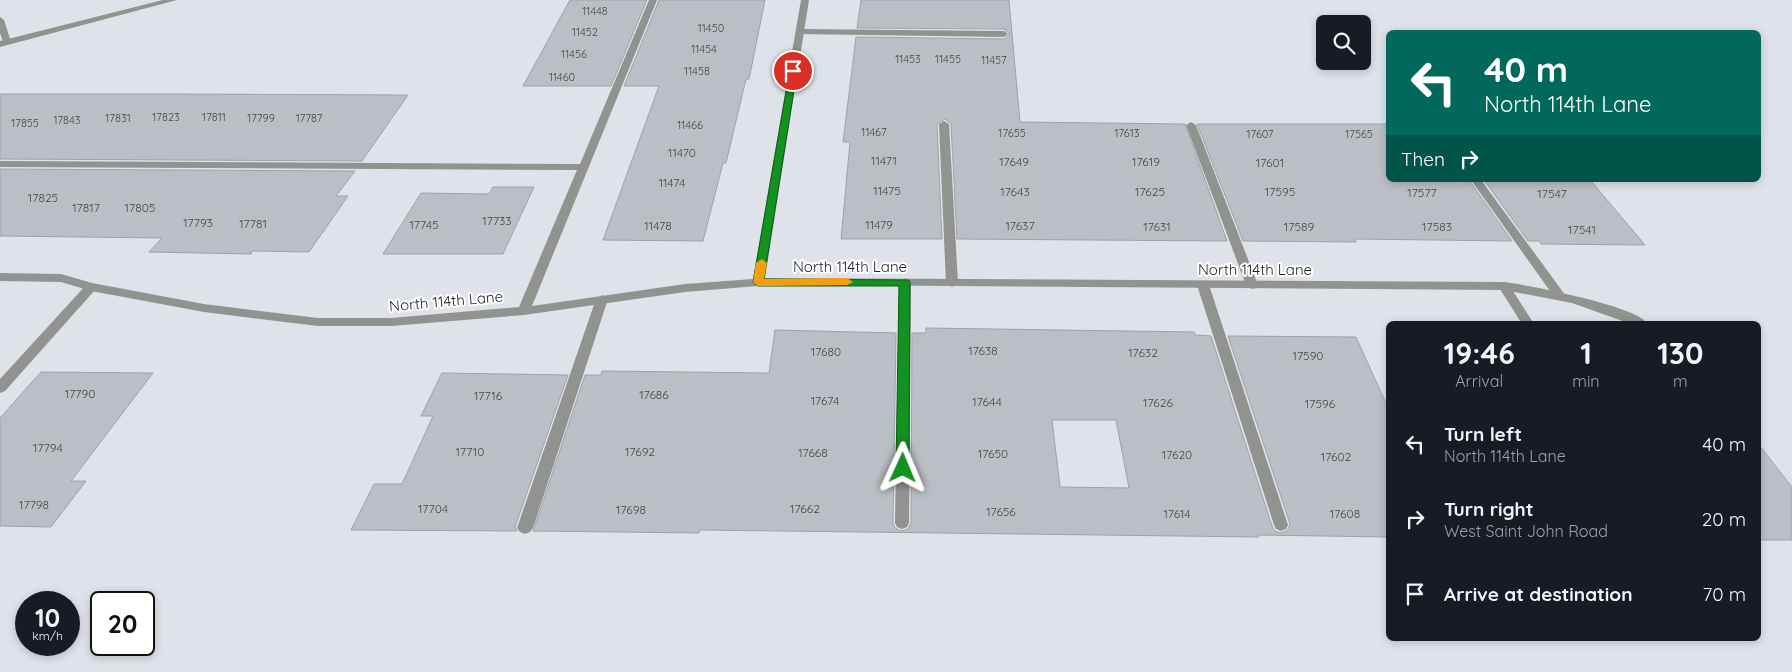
<!DOCTYPE html>
<html lang="en">
<head>
<meta charset="utf-8">
<style>
	body { margin:0; font-family:Quicksand,sans-serif; background:#242831; color:#f1f3f6; height:100vh; display:flex; flex-direction:column; font-size:19px; white-space:nowrap }
	* { box-sizing:border-box; margin:0 }
	p { font-size:16px; color:#9ea1a6 }
	.icon { flex:none; width:28px; height:28px; fill:none; stroke:currentColor; stroke-width:2; stroke-linecap:round; stroke-linejoin:round }
	.map { position:relative; flex:1; overflow:hidden }
	.side { position:absolute; left:1386px; top:321px; width:375px; height:320px; display:flex; flex-direction:column; background:#171b24; border-radius:8px; box-shadow:0 2px 8px #0003 }
	.side>* { flex:none }
	.guide { position:absolute; left:1386px; top:30px; width:375px; height:152px; border-radius:8px; box-shadow:0 2px 8px #0003; background:#00695c; color:#fff; overflow:hidden }
	.tools { position:absolute; left:1316px; top:15px; display:grid; gap:10px }
	.tools a { display:grid; place-items:center; width:55px; height:55px; border-radius:8px; background:#171b24; box-shadow:0 2px 8px #0003; font-size:25px }
	.speed { position:absolute; left:15px; top:591px; display:flex; gap:10px; font-size:25px; font-weight:700; text-align:center }
	.speed>* { display:grid; place-content:center; width:65px; height:65px; border-radius:50%; background:#171b24; box-shadow:0 2px 8px #0003; line-height:1 }
	.speed small { font-size:12px; font-weight:400 }
	.speed .limit { border:2px solid #111; border-radius:8px; background:#fff; color:#111 }
	.pin { position:absolute; display:grid; place-items:center; width:42px; height:42px; color:#fff; margin:-21px; border:2px solid #fff; border-radius:50%; box-shadow:0 1px 5px #0007 }
	.me { position:absolute; width:55px; margin:-28px; rotate:1deg; stroke-linejoin:round; filter:drop-shadow(0 0 4px #0008) }
	.turn { display:flex; align-items:center; gap:18px; height:105px; padding:0 15px; font-size:22px }
	.turn .icon { width:65px; height:65px; stroke-width:2.5 }
	.turn b { display:block; font-size:35px; line-height:42px }
	.then { display:flex; align-items:center; height:48px; padding:0 15px; background:#0003; gap:10px; font-size:19px }
	.eta { display:flex; justify-content:space-evenly; align-items:center; height:85px; text-align:center }
	.eta b { font-size:30px; font-weight:700; line-height:35px }
	ul { padding:0; list-style:none }
	li { display:flex; align-items:center; gap:15px; height:75px; padding:0 15px }
	li div { flex:1 }
	li b { display:block; font-size:19px }
	li em { font-style:normal }
	.map>svg:first-child { display:block }
	.building { fill:#bbbec4; stroke:#9fa2a8; fill-rule:evenodd }
	.lines { fill:none; stroke-linecap:round; stroke-linejoin:round }
	.lane { fill:#919391; fill-rule:evenodd }
	.street { fill:#919391; fill-rule:evenodd }
	.route { fill:#139121; stroke:#0c5e15 }
	.slow { fill:#f59e0b }
	.labels { text-anchor:middle; dominant-baseline:central; stroke-width:4; stroke-linejoin:round; paint-order:stroke }
	.far-number-label { font-size:11px; fill:#46484a }
	.number-label { font-size:12px; fill:#46484a }
	.street-label { font-size:15px; fill:#1f2022; stroke:#fff }
</style>
</head>
<body>
<div class="map">
<svg width="1792" height="672" viewBox="0 0 1792 672">
	<rect width="100%" height="100%" fill="#dfe2e9"/>
	<g class="building">
		<polygon points="570,0 647,0 611,86 523,86"/>
		<polygon points="659,0 765,0 749,79 746,79 726,163 723,163 703,241 603,240 659,86 624,86"/>
		<polygon points="861,0 1009,0 1020,122 1185,124 1227,241 957,239 951,124 945,119 937,124 942,239 841,239 850,142 843,142 856,37 1004,39 1010,34 1004,29 857,28"/>
		<polygon points="0,94 171,94 408,95 362,161 0,159"/>
		<polygon points="1197,124 1389,124 1389,180 1469,180 1512,241 1355,239 1356,242 1243,241"/>
		<polygon points="0,169 355,171 336,196 348,196 309,252 252,251 251,254 149,252 162,238 0,236"/>
		<polygon points="1484,180 1591,181 1645,245 1541,244 1539,241 1528,241"/>
		<polygon points="493,187 534,187 503,254 383,254 421,193 489,194"/>
		<path d="M926,328L1194,332L1195,335L1211,336L1272,526L1275,531L1280,533L1287,531L1290,524L1228,336L1356,337L1389,410V537L1258,535L1259,537L700,530L699,533L533,531L585,375H601L602,371L769,373L775,330L896,333L893,523L895,528L901,531L908,529L911,523L912,333H926ZM1052,420H1116L1129,488L1060,487Z"/>
		<polygon points="41,372 153,373 71,481 86,481 51,527 0,526 0,418"/>
		<polygon points="442,373 568,375 515,527 517,531 351,530 374,484 402,484 433,416 421,416"/>
		<polygon points="1759,445 1792,487 1792,540 1759,540"/>
	</g>
	<g class="lines">
		<g class="lane">
			<polygon points="0,17 4,20 11,42 10,44 3,42 0,33"/>
			<polygon points="800,29 1004,31 1008,34 1004,37 797,34 796,32"/>
			<polygon points="944,121 949,124 958,283 952,287 946,283 939,124"/>
			<polygon points="1191,122 1196,125 1258,285 1256,288 1252,289 1246,285 1186,125"/>
			<polygon points="1471,180 1481,180 1563,292 1565,295 1563,298 1555,298"/>
			<polygon points="905,278 911,282 909,523 907,527 902,529 897,527 895,523 899,282"/>
			<polygon points="1203,281 1209,285 1288,525 1286,529 1281,531 1276,529 1274,525 1197,285"/>
			<polygon points="1504,282 1508,283 1534,324 1522,324 1498,286"/>
			<polygon points="91,283 97,287 95,290 5,391 0,393 0,379 87,284"/>
			<polygon points="602,295 608,299 533,528 530,532 525,534 520,532 517,528 596,299"/>
		</g>
		<g class="street">
			<polygon points="163,0 177,0 0,47 0,41"/>
			<path d="M649,0H657L532,306L685,284L753,279L801,0H809L765,278L1504,282C1528,285 1636,306 1647,323L1631,324L1572,303L1504,290L823,285L758,286L685,292L524,315L391,326H318L204,312L91,291L61,282L0,281V273L61,274L92,283L204,304L318,318H391L519,307L577,170L0,167V161L580,164Z"/>
		</g>
	</g>
	<polygon class="route" points="790,69 797,71 764,279 909,280 910,282 909,468 907,471 898,471 896,468 899,286 758,286 753,282"/>
	<polygon class="slow" points="762,259 767,263 764,279 847,278 853,282 847,285 758,286 753,282 756,263"/>
	<g class="labels">
		<g class="far-number-label">
			<text x="595" y="11">11448</text>
			<text x="711" y="28">11450</text>
			<text x="585" y="32">11452</text>
			<text x="704" y="49">11454</text>
			<text x="574" y="54">11456</text>
			<text x="908" y="59">11453</text>
			<text x="948" y="59">11455</text>
			<text x="994" y="60">11457</text>
			<text x="697" y="71">11458</text>
			<text x="562" y="77">11460</text>
			<text x="166" y="117">17823</text>
			<text x="214" y="117">17811</text>
			<text x="118" y="118">17831</text>
			<text x="261" y="118">17799</text>
			<text x="309" y="118">17787</text>
			<text x="67" y="120">17843</text>
			<text x="25" y="123">17855</text>
			<text x="690" y="125">11466</text>
			<text x="874" y="132">11467</text>
			<text x="1012" y="133">17655</text>
			<text x="1127" y="133">17613</text>
			<text x="1260" y="134">17607</text>
			<text x="1359" y="134">17565</text>
		</g>
		<g class="number-label">
			<text x="682" y="152">11470</text>
			<text x="884" y="160">11471</text>
			<text x="1014" y="161">17649</text>
			<text x="1146" y="161">17619</text>
			<text x="1270" y="162">17601</text>
			<text x="672" y="182">11474</text>
			<text x="887" y="190">11475</text>
			<text x="1015" y="191">17643</text>
			<text x="1150" y="191">17625</text>
			<text x="1280" y="191">17595</text>
			<text x="1422" y="192">17577</text>
			<text x="1552" y="193">17547</text>
			<text x="43" y="197">17825</text>
			<text x="86" y="207">17817</text>
			<text x="140" y="207">17805</text>
			<text x="497" y="220">17733</text>
			<text x="198" y="222">17793</text>
			<text x="253" y="223">17781</text>
			<text x="424" y="224">17745</text>
			<text x="879" y="224">11479</text>
			<text x="658" y="225">11478</text>
			<text x="1020" y="225">17637</text>
			<text x="1157" y="226">17631</text>
			<text x="1299" y="226">17589</text>
			<text x="1437" y="226">17583</text>
			<text x="1582" y="229">17541</text>
			<text x="983" y="350">17638</text>
			<text x="826" y="351">17680</text>
			<text x="1143" y="352">17632</text>
			<text x="1308" y="355">17590</text>
			<text x="80" y="393">17790</text>
			<text x="654" y="394">17686</text>
			<text x="488" y="395">17716</text>
			<text x="825" y="400">17674</text>
			<text x="987" y="401">17644</text>
			<text x="1158" y="402">17626</text>
			<text x="1320" y="403">17596</text>
			<text x="48" y="447">17794</text>
			<text x="470" y="451">17710</text>
			<text x="640" y="451">17692</text>
			<text x="813" y="452">17668</text>
			<text x="993" y="453">17650</text>
			<text x="1177" y="454">17620</text>
			<text x="1336" y="456">17602</text>
			<text x="34" y="504">17798</text>
			<text x="433" y="508">17704</text>
			<text x="805" y="508">17662</text>
			<text x="631" y="509">17698</text>
			<text x="1001" y="511">17656</text>
			<text x="1177" y="513">17614</text>
			<text x="1345" y="513">17608</text>
		</g>
		<g class="street-label">
			<text x="850" y="266">North 114th Lane</text>
			<text x="1255" y="269">North 114th Lane</text>
			<text transform="translate(446 301) rotate(-5)">North 114th Lane</text>
		</g>
	</g>
</svg>
<div class="tools">
<a><svg class="icon" aria-label="search" viewBox="0 0 24 24"><circle cx="10" cy="10" r="6"/><path d="M15 15l6 6"/></svg></a>
</div>
<div class="speed"><div>10<small>km/h</small></div><div class="limit">20</div></div>
<div class="pin" style="left:793px;top:71px;background:#d93025"><svg class="icon" aria-label="arrive" viewBox="0 0 24 24"><path d="M6 21V4h12l-3 4 3 4H6"/></svg></div>
<svg class="me" style="left:903px;top:468px" viewBox="-20 -20 40 40"><path d="M0-17L14 15 0 8-14 15z" fill="#139121" stroke="#fff" stroke-width="4"/></svg>
<div class="guide">
<div class="turn"><svg class="icon" aria-label="left" viewBox="0 0 24 24"><path d="M17 20v-9H6M10 6l-5 5 5 5"/></svg><div><b>40 m</b>North 114th Lane</div></div>
<div class="then">Then<svg class="icon" aria-label="right" viewBox="0 0 24 24"><path d="M7 20v-9h11M14 6l5 5-5 5"/></svg></div>
</div>
<section class="side">
<div class="eta">
<div><b>19:46</b><p>Arrival</p></div>
<div><b>1</b><p>min</p></div>
<div><b>130</b><p>m</p></div>
</div>
<ul>
<li><svg class="icon" aria-label="left" viewBox="0 0 24 24"><path d="M17 20v-9H6M10 6l-5 5 5 5"/></svg><div><b>Turn left</b><p>North 114th Lane</p></div><em>40 m</em></li>
<li><svg class="icon" aria-label="right" viewBox="0 0 24 24"><path d="M7 20v-9h11M14 6l5 5-5 5"/></svg><div><b>Turn right</b><p>West Saint John Road</p></div><em>20 m</em></li>
<li><svg class="icon" aria-label="arrive" viewBox="0 0 24 24"><path d="M6 21V4h12l-3 4 3 4H6"/></svg><div><b>Arrive at destination</b></div><em>70 m</em></li>
</ul>
</section>
</div>
</body>
</html>
